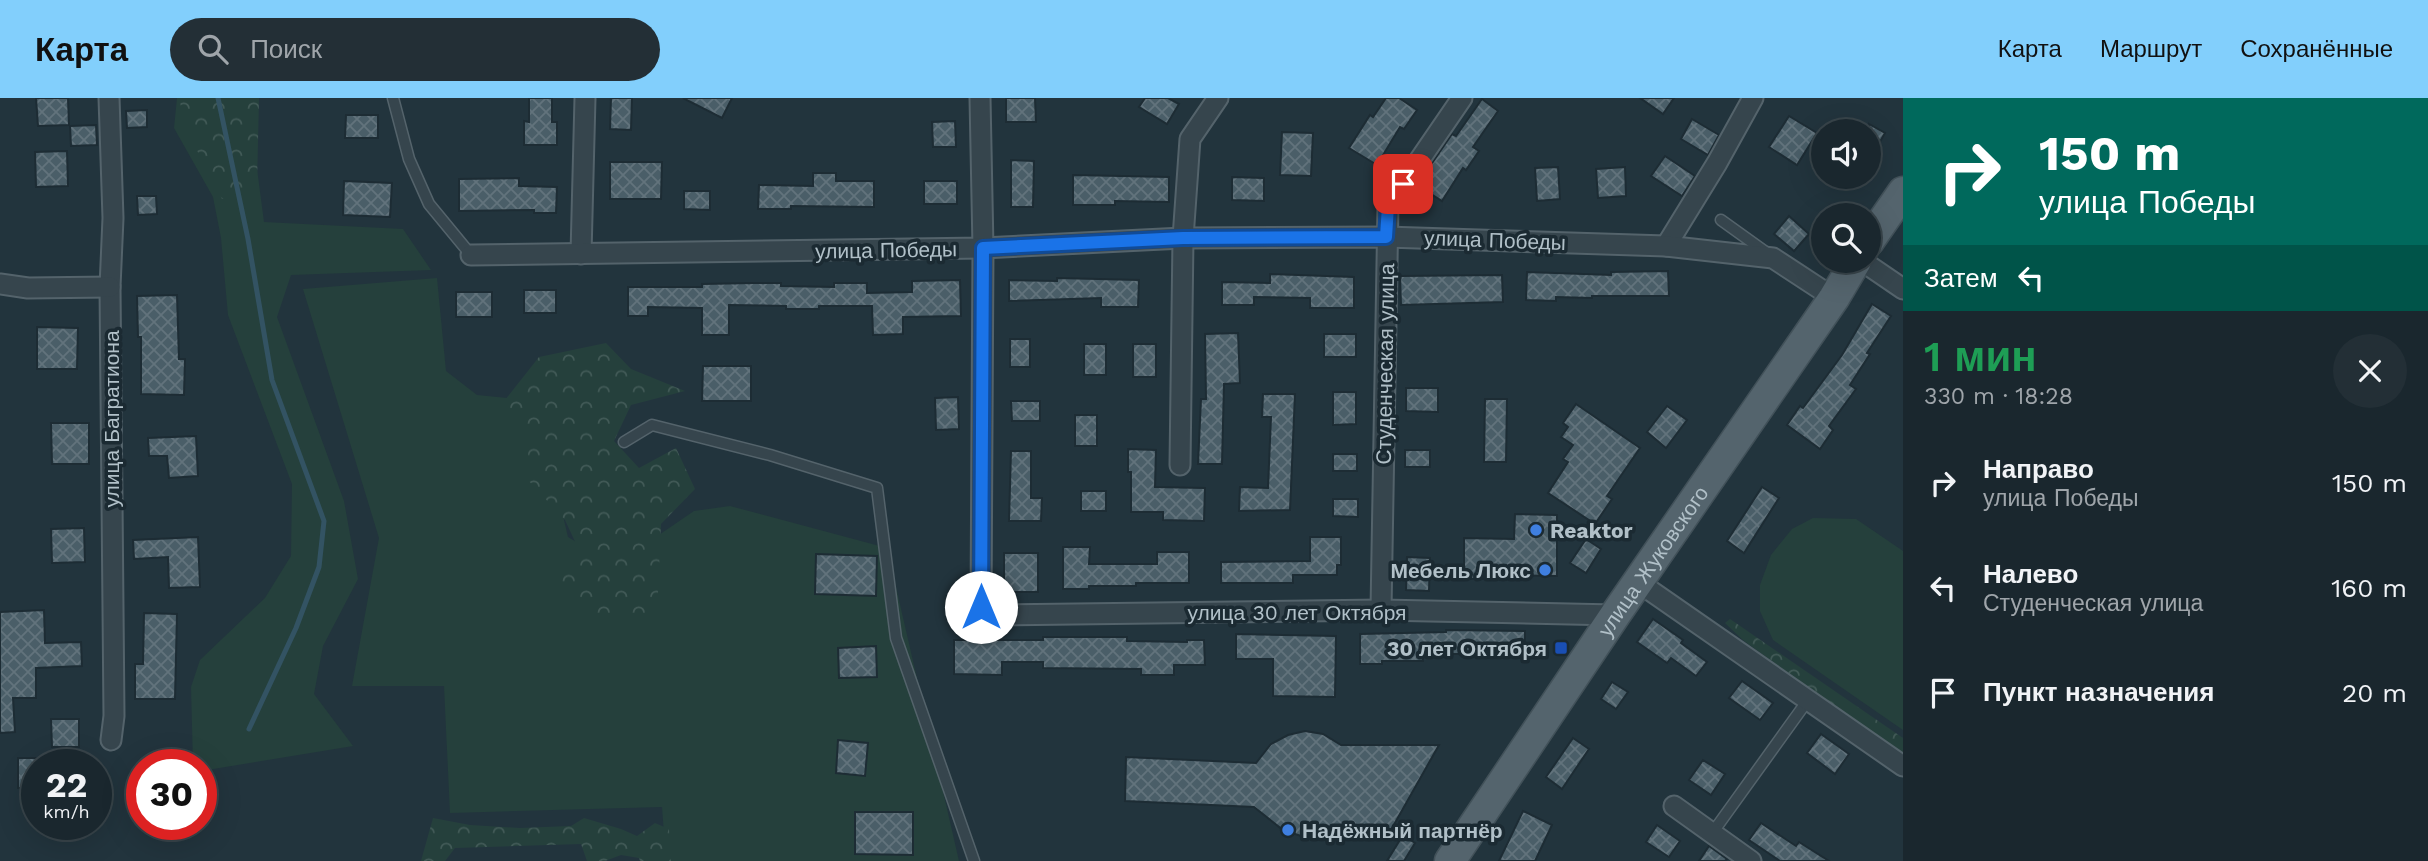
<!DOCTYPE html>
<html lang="ru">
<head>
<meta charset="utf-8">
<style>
	body { margin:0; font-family:"Work Sans",sans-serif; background:#232f36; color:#f1f3f6; height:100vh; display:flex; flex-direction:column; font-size:26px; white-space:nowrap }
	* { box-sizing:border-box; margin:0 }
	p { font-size:23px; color:#9fa5aa }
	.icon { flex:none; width:38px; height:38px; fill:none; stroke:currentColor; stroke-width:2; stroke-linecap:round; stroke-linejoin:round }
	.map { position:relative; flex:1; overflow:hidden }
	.sheet { display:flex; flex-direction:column; background:#1a272e; width:525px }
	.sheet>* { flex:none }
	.banner { background:#00695c; color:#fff; overflow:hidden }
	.tools { position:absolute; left:1811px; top:21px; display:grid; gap:14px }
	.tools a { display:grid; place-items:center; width:70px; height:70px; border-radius:50%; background:#1a272e; box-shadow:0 7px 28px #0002,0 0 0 2px #38444a; font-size:35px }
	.speed { position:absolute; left:21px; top:651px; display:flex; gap:14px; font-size:35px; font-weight:700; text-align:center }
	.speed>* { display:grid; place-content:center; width:91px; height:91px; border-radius:50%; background:#1a272e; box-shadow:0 7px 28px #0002,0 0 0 2px #38444a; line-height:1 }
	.speed small { font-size:18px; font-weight:400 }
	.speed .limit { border:10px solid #d22; background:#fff; color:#111 }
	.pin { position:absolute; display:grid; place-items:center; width:60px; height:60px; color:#fff; margin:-30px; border-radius:14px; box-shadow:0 4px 10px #0006 }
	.me { position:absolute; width:77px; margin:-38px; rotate:0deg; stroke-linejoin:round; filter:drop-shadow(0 0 5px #0008) }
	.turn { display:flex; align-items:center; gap:24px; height:147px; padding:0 21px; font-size:32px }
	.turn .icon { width:91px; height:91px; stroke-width:2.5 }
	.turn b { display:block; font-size:49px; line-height:60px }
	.then { display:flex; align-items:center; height:66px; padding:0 21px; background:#0003; gap:14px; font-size:26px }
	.round { display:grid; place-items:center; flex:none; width:74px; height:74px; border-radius:37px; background:#232f36 }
	.head { display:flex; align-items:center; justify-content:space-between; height:119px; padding:0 21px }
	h1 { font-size:42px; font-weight:600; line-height:52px; color:#1e9e55 }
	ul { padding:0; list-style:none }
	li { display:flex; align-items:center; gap:21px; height:105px; padding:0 21px }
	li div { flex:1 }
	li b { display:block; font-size:26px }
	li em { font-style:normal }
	header { display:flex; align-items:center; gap:42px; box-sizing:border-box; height:98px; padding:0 35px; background:#82cffc; color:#111 }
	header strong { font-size:33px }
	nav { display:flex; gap:38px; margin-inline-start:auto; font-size:24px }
	.search { width:490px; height:63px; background:#232f36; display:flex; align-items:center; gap:18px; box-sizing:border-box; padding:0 24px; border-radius:38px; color:#9fa5aa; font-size:26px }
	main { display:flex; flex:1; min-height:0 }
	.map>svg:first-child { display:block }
	.grass { fill:#25403c }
	.forest { fill:url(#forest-crowns) }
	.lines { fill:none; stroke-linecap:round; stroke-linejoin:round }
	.stream { stroke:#335363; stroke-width:5 }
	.building { fill:url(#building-cross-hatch); stroke:#1d2c34; stroke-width:2 }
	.lane-casing { stroke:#54636b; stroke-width:13 }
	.street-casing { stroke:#54636b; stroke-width:23 }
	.primary-casing { stroke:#425159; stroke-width:33 }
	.lane { stroke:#36454d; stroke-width:10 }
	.street { stroke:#36454d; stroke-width:19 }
	.primary { stroke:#54646d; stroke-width:30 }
	.route-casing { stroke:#114b97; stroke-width:18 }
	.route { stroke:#1a73e8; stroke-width:12 }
	.shop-dot { fill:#3f7fe0; stroke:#1b2a32; stroke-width:2.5 }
	.transit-dot { fill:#1a4fb4; stroke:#1b2a32; stroke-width:2.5 }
	.labels { text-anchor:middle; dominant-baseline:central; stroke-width:7; stroke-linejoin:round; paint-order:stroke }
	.street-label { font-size:21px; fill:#b1c0c8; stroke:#1b2a32 }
	.poi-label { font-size:21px; font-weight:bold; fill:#b1c0c8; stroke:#1b2a32; text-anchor:start }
</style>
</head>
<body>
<header>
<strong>Карта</strong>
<div class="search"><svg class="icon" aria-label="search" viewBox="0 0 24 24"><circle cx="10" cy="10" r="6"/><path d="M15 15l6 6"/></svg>Поиск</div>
<nav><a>Карта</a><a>Маршрут</a><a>Сохранённые</a></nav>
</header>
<main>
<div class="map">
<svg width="1903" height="763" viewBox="0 0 1903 763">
	<defs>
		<pattern id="forest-crowns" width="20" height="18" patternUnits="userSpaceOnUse" patternTransform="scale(1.75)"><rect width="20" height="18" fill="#25403c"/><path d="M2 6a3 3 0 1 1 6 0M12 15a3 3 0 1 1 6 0" fill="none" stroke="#425a57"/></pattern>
		<pattern id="building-cross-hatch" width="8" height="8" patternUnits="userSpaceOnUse" patternTransform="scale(1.75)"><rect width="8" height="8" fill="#4a5e68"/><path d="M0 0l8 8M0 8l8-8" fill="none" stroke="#62737c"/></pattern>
	</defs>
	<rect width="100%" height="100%" fill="#22343d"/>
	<g class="grass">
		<polygon points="177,0 252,0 253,40 264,124 403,131 431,172 291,177 277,219 344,403 358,481 323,548 314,596 353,648 201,673 201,667 193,667 191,589 200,562 265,500 291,458 292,386 228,217 221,140 213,99 174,30"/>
		<polygon points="437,180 446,273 477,297 536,303 568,439 650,488 653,441 694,413 730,408 887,450 959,763 666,763 662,709 450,715 444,588 352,588 379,440 303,191"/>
		<polygon points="1813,420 1856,421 1903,453 1903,632 1773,542 1760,513 1760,487 1771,457 1792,431"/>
	</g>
	<g class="forest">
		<polygon points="179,0 259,0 257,86 222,101 186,31"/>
		<polygon points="606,245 631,271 685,293 631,307 614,343 639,370 676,350 695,391 661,426 658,495 652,519 598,518 552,479 578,450 565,422 527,381 529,337 501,307 539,259"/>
		<polygon points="1730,521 1903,640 1903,657 1744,543 1725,525"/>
		<polygon points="433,720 470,727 520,730 571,728 584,720 621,731 637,738 655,725 669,731 671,763 640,763 639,760 621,757 605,763 587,763 581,746 455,750 445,763 421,763"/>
	</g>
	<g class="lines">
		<polyline class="stream" points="218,0 248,141 272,282 324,423 319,469 296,530 249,631"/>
	</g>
	<g class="building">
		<polygon points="36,0 68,0 69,27 38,28"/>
		<polygon points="529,0 552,0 552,24 557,24 557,47 524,47 524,23 529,24"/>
		<polygon points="611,0 632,0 631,32 610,31"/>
		<polygon points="683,0 732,0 722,20"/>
		<polygon points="1006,0 1035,0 1036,24 1006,24"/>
		<polygon points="1145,0 1168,0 1179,6 1167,26 1139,9"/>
		<polygon points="1386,0 1399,0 1417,12 1404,31 1400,29 1377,67 1349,50 1370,17 1373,19"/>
		<polygon points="1640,0 1674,0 1663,16"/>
		<polygon points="1482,1 1498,13 1473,49 1479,53 1466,72 1463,70 1442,103 1417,87 1452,36 1456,38"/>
		<polygon points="147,12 147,29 127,30 126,13"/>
		<polygon points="346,17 378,17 378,40 345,40"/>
		<polygon points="1789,18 1817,35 1797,67 1769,49"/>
		<polygon points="1692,21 1719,37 1708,57 1681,41"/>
		<polygon points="955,23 956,49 933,49 932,24"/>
		<polygon points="1869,26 1885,35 1869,63"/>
		<polygon points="96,27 97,47 71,48 70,28"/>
		<polygon points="1282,34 1313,35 1311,78 1280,77"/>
		<polygon points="67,53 68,88 36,89 35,54"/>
		<polygon points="1665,58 1695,78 1682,98 1651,78"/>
		<polygon points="1011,62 1034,63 1033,109 1011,109"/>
		<polygon points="610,64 662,64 661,101 610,101"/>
		<polygon points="1558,69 1560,101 1537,103 1535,70"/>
		<polygon points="1625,69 1626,98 1598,100 1596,71"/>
		<polygon points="813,75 836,75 836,83 874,83 874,109 791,108 791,111 758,111 759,87 813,88"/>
		<polygon points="1073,77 1169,79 1169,104 1115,103 1115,107 1073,107"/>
		<polygon points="1232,79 1264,80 1264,103 1232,102"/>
		<polygon points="519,80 519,88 557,89 556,115 534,115 534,112 459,113 459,81"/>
		<polygon points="344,83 392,85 390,119 343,117"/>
		<rect x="924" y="83" width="33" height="23"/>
		<polygon points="684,93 710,93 710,112 684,111"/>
		<polygon points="137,98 156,98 157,116 138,117"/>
		<polygon points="1789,118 1809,136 1794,153 1774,136"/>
		<polygon points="1668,173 1669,198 1592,198 1592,200 1556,199 1556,203 1526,202 1527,174 1611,177 1611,174"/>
		<polygon points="1270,176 1354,179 1354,210 1310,210 1310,200 1254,199 1254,207 1222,207 1222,184 1270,185"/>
		<polygon points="1502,177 1503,204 1401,207 1400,178"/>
		<polygon points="1057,180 1139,182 1138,209 1101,209 1101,200 1009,203 1009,182 1057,183"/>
		<polygon points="960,182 961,218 903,219 903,236 873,237 872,208 819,208 819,211 786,211 786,208 729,207 729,237 702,237 702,210 648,209 648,218 628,218 628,189 702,189 702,186 753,185 781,185 781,188 834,189 834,185 867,185 867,195 912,194 912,183"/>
		<rect x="524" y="192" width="32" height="23"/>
		<rect x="456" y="194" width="36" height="25"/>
		<polygon points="177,197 179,261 185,261 184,297 141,296 141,239 138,239 137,198"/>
		<polygon points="1872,206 1891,218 1867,255 1870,256 1850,287 1856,291 1829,328 1833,332 1820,351 1787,327 1800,308 1803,310 1842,257"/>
		<polygon points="37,229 78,230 77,271 37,271"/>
		<polygon points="1238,235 1240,285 1224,286 1222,366 1198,366 1201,301 1206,301 1205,236"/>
		<rect x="1324" y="236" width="32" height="23"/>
		<rect x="1010" y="241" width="20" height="28"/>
		<rect x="1084" y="246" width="22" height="31"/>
		<rect x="1133" y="246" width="23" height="33"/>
		<polygon points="703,268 751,268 751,303 702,303"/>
		<polygon points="1406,290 1438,290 1438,314 1406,313"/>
		<polygon points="1333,294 1356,294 1356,326 1333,327"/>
		<polygon points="1263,296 1295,296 1290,412 1239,413 1240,389 1268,390 1271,319 1262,319"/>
		<polygon points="958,299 959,331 936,332 935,300"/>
		<polygon points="1485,301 1507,301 1506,364 1484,364"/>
		<polygon points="1011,303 1040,303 1040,323 1012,323"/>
		<polygon points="1576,306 1640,350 1607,398 1612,401 1595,426 1548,395 1568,364 1563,361 1573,347 1561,339 1568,329 1563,325"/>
		<polygon points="1667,308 1687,322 1666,350 1647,334"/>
		<rect x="1075" y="317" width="22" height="31"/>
		<polygon points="51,325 89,325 89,366 52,366"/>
		<polygon points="196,338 198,378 169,380 167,358 149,358 148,340"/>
		<polygon points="1128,351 1156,352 1155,389 1205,390 1204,423 1163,422 1163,414 1131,414 1131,374 1128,374"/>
		<rect x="1405" y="352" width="25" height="17"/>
		<polygon points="1011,353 1031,353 1031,400 1042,400 1041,423 1009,423"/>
		<rect x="1333" y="356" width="24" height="17"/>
		<polygon points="1762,389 1779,400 1744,455 1727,443"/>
		<rect x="1081" y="393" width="25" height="20"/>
		<polygon points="1333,401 1358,401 1358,419 1333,418"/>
		<polygon points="1515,416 1557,417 1557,478 1493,477 1493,481 1464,481 1464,440 1514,441"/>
		<polygon points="84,430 85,464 52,465 51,431"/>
		<polygon points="198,439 200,489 169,490 168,459 134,461 133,442"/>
		<polygon points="1310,439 1341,439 1341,467 1337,467 1337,477 1293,477 1293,485 1221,485 1221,464 1310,463"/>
		<polygon points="1586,441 1601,451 1586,475 1570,465"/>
		<polygon points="1063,449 1090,449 1089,466 1157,466 1157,454 1189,454 1189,485 1136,485 1136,488 1089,488 1089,491 1063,491"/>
		<rect x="1004" y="455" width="34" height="39"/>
		<polygon points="816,456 877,458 876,498 815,496"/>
		<polygon points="1407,459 1430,460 1429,493 1406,492"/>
		<polygon points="44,512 45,545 81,544 82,568 36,570 36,600 13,600 15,634 0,635 0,514"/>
		<polygon points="144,515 177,516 175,601 135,601 135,566 143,566"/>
		<polygon points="1653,521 1683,542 1681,545 1707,564 1696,578 1671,560 1667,565 1637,544"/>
		<polygon points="1446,532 1525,533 1525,556 1423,556 1423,563 1382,563 1382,566 1360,566 1360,536 1446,534"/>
		<polygon points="1236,536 1336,538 1335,599 1273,598 1273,561 1236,561"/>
		<polygon points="1043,539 1127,539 1127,543 1187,544 1187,542 1204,542 1205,567 1174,567 1174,577 1141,577 1141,571 1043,570 1043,564 1002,564 1002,577 954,576 954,542 1043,542"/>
		<polygon points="876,548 877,579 839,580 838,550"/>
		<polygon points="1742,583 1773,605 1760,622 1729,600"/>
		<polygon points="1612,584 1628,594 1616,611 1601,601"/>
		<polygon points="51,621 79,621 79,649 52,649"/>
		<polygon points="1305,633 1323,636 1341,647 1439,647 1387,739 1320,736 1301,738 1283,732 1254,709 1125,703 1126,659 1256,665 1271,646 1288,637"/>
		<polygon points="1821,636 1849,656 1835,676 1807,655"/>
		<polygon points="1573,640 1589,651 1562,691 1546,679"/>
		<polygon points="838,642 868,645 865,678 836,675"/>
		<rect x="18" y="660" width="19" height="30"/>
		<polygon points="1703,662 1725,676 1711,697 1689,682"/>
		<polygon points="1523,713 1552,727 1535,763 1499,763"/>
		<polygon points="855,714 913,714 913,757 855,756"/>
		<polygon points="1761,725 1796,748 1799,744 1829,763 1780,763 1749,742"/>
		<polygon points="1657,727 1680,743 1669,759 1646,744"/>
		<polygon points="1403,737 1415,745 1404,763 1387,763"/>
		<polygon points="1709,748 1727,761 1725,763 1699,763"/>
	</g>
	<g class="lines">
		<defs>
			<g id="lane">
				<polyline points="393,0 409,61 429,106 471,157"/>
				<polyline points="1721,122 1767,155"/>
				<polyline points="624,344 652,327 770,357 877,390 896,540 974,763"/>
				<polyline points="1713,734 1808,602"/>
			</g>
			<g id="street">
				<polyline points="109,0 113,120 110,189 114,618 111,642"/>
				<polyline points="980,0 983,150 981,509 993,517 1381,512 1615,517"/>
				<polyline points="1666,148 1717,65 1753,0"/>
				<polyline points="581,156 585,0"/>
				<polyline points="471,157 983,150 1183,140 1386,139 1666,148 1773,160 1834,200"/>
				<polyline points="1862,163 1903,191"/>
				<polyline points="0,186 28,190 110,189"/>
				<polyline points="1180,367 1183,140 1190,41 1218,0"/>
				<polyline points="1638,484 1903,668"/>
				<polyline points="1381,512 1388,108 1462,0"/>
				<polyline points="1674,708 1751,763"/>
			</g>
			<g id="primary">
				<polyline points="1869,143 1903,94"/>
				<path id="s1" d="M1450,763L1615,517L1834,200L1856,163"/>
			</g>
		</defs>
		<use href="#lane" class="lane-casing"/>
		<use href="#street" class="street-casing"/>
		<use href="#primary" class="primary-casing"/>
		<use href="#lane" class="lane"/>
		<use href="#street" class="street"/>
		<use href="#primary" class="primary"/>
	</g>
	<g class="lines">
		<defs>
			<polyline id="route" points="981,509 983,150 1183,140 1386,139 1388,108 1403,86"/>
		</defs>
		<use href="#route" class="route-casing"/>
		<use href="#route" class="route"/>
	</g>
	<g class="shop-dot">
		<circle cx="1536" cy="432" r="7"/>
		<circle cx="1545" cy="472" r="7"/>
		<circle cx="1288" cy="732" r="7"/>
	</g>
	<rect class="transit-dot" x="1554" y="543" width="14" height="14" rx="3.5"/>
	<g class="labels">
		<g class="street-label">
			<text transform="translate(1495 142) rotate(2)">улица Победы</text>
			<text transform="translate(886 152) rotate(-1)">улица Победы</text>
			<text transform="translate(1385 266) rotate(-89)">Студенческая улица</text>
			<text transform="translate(111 321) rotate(-90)">улица Багратиона</text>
			<text stroke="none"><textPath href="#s1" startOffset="362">улица Жуковского</textPath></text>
			<text x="1297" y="514">улица 30 лет Октября</text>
		</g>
		<g class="poi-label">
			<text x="1550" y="432">Reaktor</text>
			<text x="1531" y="472" text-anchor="end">Мебель Люкс</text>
			<text x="1547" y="550" text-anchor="end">30 лет Октября</text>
			<text x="1302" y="732">Надёжный партнёр</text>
		</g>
	</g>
</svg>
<div class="tools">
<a><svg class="icon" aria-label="sound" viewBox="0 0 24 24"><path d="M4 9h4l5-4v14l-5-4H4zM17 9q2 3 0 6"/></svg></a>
<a><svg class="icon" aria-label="search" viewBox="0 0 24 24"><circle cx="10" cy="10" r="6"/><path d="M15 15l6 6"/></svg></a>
</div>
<div class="speed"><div>22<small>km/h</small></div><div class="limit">30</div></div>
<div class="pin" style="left:1403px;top:86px;background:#d93025"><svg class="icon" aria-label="arrive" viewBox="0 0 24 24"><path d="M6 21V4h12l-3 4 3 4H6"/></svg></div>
<svg class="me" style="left:981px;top:509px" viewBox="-20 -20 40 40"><circle r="19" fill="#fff"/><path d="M0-13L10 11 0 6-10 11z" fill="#1a73e8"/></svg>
</div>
<section class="sheet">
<div class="banner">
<div class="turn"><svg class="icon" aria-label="right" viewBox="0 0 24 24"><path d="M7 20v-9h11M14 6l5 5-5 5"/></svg><div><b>150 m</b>улица Победы</div></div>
<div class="then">Затем<svg class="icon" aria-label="left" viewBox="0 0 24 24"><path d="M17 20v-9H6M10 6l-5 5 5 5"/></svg></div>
</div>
<div class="head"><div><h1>1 мин</h1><p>330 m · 18:28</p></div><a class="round"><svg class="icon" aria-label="close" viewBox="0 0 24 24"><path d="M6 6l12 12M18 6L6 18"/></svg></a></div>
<ul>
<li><svg class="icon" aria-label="right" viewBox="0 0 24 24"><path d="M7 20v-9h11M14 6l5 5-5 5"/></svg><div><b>Направо</b><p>улица Победы</p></div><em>150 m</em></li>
<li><svg class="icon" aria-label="left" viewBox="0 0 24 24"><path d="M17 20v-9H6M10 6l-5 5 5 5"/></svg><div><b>Налево</b><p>Студенческая улица</p></div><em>160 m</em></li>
<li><svg class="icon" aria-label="arrive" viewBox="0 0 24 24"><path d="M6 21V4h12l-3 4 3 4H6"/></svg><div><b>Пункт назначения</b></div><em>20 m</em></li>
</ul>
</section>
</main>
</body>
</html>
